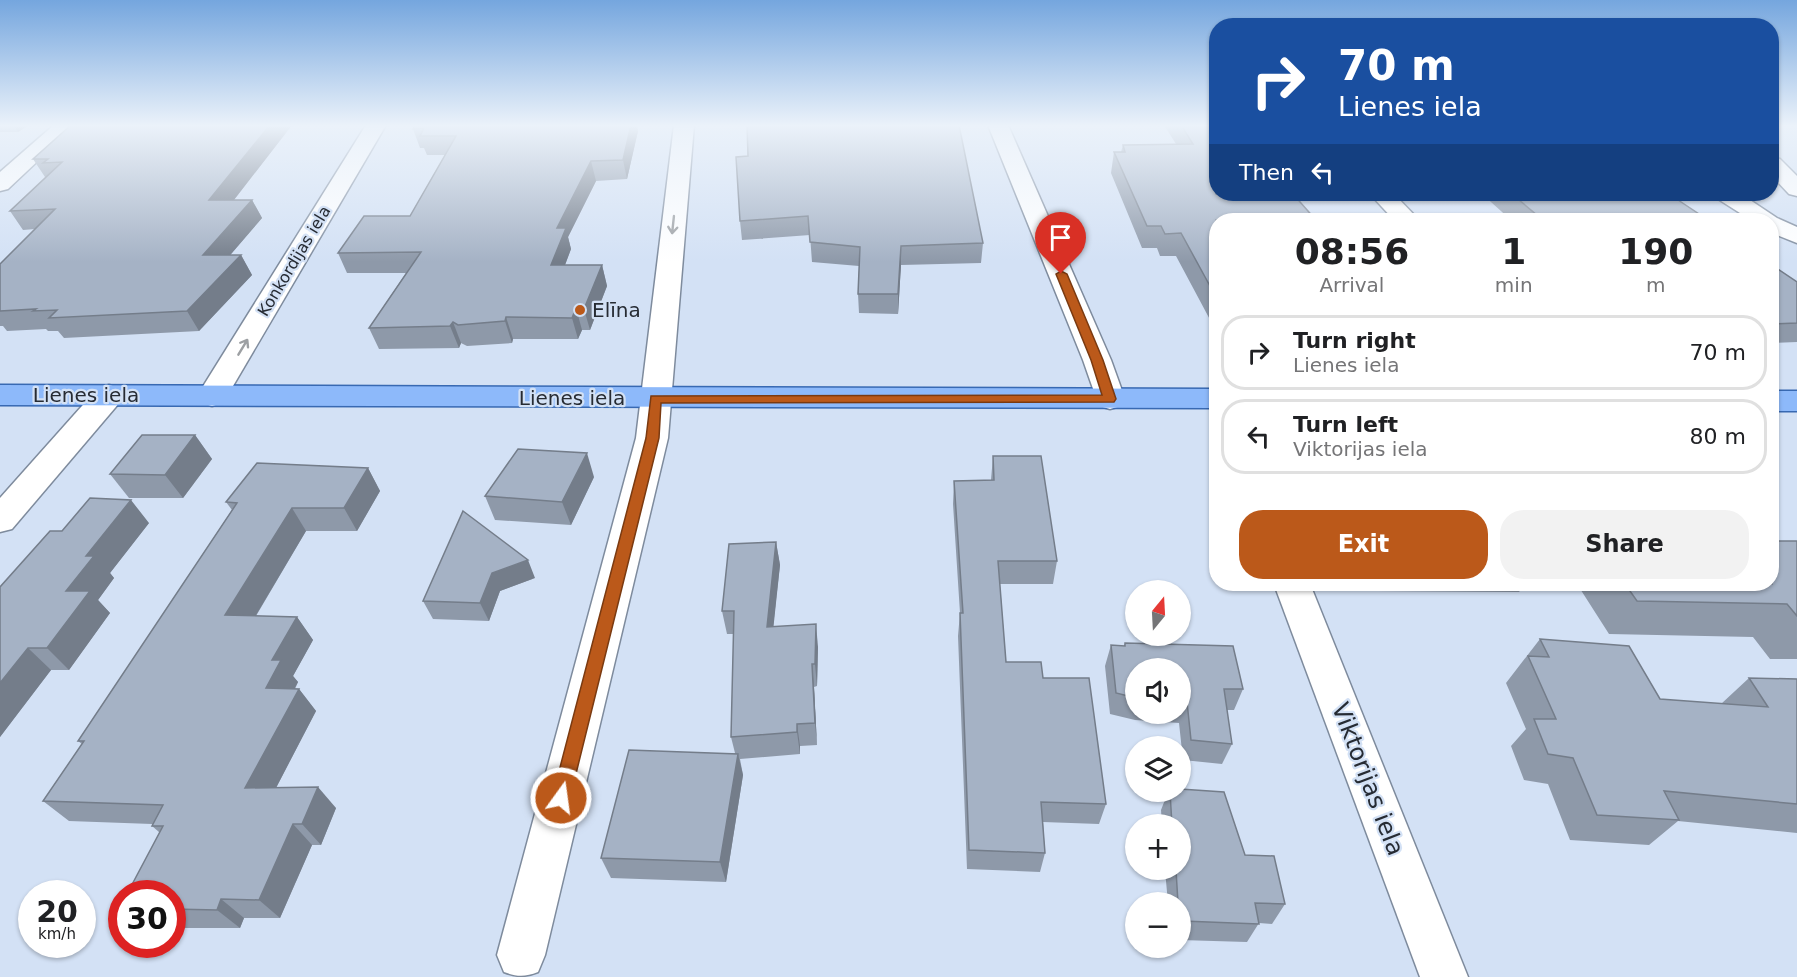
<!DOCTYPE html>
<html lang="en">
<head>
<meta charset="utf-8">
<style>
	body { margin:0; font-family:"DejaVu Sans",sans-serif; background:#f2f2f2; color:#202124; height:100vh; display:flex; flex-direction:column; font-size:22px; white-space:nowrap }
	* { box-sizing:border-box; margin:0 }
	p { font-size:20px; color:#757577 }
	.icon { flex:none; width:33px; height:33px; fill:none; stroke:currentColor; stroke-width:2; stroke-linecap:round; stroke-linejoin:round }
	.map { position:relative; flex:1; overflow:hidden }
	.details { position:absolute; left:1209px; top:213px; width:570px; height:378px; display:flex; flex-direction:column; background:#fff; border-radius:24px; box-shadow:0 2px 4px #0004 }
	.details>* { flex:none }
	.banner { position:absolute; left:1209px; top:18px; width:570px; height:183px; border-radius:24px; box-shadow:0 2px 4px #0004; background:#1a4fa0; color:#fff; overflow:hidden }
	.needle { width:39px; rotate:18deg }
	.fabs { position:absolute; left:1125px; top:580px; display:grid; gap:12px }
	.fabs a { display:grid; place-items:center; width:66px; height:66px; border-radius:50%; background:#fff; box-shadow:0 2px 4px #0004; font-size:30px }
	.speed { position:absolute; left:18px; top:880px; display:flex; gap:12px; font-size:30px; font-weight:700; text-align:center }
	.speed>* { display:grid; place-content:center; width:78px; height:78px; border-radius:50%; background:#fff; box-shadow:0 2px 4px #0004; line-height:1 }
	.speed small { font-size:15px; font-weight:400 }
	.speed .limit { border:9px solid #d22; background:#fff; color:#111 }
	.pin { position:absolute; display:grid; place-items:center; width:51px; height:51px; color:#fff; margin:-62px -26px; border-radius:50% 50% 50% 0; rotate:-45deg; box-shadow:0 0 6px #0007 }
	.pin .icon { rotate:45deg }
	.me { position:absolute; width:66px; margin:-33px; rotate:14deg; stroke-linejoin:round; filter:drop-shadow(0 0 4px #0008) }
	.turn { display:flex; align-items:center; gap:21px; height:126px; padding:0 30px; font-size:27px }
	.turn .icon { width:78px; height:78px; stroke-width:2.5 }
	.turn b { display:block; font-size:42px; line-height:51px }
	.then { display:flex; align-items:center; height:57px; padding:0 30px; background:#0003; gap:12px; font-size:22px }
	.eta { display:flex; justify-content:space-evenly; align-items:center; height:102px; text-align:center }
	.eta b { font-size:36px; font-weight:600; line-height:42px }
	.primary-button { display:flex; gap:12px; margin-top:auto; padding:12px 30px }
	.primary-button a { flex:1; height:69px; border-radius:24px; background:#bb591a; color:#fff; font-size:24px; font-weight:600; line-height:69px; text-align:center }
	.primary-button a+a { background:#f2f2f2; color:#202124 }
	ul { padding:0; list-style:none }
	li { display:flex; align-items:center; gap:18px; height:75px; margin:0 12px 9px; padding:0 18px; border:3px solid #e0e0e0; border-radius:24px }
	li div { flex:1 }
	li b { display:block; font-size:22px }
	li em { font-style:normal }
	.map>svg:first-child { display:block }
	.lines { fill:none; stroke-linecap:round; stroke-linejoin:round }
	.minor-casing { stroke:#7e8b9d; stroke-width:3 }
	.tertiary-casing { stroke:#7e8b9d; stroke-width:3 }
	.primary-casing { stroke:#3869b2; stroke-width:3 }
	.minor { fill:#fff; fill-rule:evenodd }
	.tertiary { fill:#fff; fill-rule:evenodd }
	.primary { fill:#8db9fa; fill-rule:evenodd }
	.wall { fill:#8e99a9; fill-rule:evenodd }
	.shaded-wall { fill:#747d8a }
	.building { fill:#a5b2c5; stroke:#747d8a; stroke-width:1.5 }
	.oneway { stroke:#9da0a3 }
	.route { fill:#bb591a; stroke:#7a3a11; stroke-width:1.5 }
	.poi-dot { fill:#bb591a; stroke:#d3e1f5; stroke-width:2 }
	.labels { text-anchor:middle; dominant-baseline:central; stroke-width:4.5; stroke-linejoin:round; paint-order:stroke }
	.far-street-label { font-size:16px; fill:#262b33; stroke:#d3e1f5 }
	.poi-label { font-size:20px; fill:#262b33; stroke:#d3e1f5; text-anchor:start }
	.street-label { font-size:20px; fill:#262b33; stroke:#d3e1f5 }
	.near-street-label { font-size:24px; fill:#262b33; stroke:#d3e1f5 }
</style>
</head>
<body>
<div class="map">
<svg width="1797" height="977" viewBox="0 0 1797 977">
	<rect width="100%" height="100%" fill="#d3e1f5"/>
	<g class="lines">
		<defs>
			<g id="minor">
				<polygon points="54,125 76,125 8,189 0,191 0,172"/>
				<polygon points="366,125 386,125 223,403 212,406 201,403 197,396"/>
				<path d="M674,125H694L668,438L545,955L538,972C525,977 517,977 504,972L497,955L636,438Z"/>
				<polygon points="988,125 1008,125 1111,360 1125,399 1121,406 1110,409 1099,406 1083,360"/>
				<polygon points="1370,194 1394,194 1419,220 1394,220"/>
				<polygon points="1714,194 1741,194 1777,218 1797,227 1797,243 1772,233 1772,220 1751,220 1718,199"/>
				<polygon points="109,385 120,388 124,395 120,402 12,529 0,532 0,498 98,388"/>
				<polygon points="1274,584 1310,584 1468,977 1420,977"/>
			</g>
			<polygon id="tertiary" points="1772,157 1780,159 1797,176 1797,196 1789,194 1772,176"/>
			<g id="primary">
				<polygon points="0,385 1216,389 1216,408 0,405"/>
				<rect x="1772" y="391" width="25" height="20"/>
			</g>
		</defs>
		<use href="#minor" class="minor-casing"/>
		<use href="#tertiary" class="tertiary-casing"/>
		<use href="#primary" class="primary-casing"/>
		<use href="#minor" class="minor"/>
		<use href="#tertiary" class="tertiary"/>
		<use href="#primary" class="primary"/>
	</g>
	<g class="wall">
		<polygon points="0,125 29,125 18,132 0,132"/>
		<polygon points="71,125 292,125 234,200 252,200 262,218 230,255 241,255 252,275 199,331 64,338 58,331 48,331 46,329 7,331 3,326 0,326 0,264 35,229 23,230 10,211 46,177 45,177 33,159"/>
		<polygon points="415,125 638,131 627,179 596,181 568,237 571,249 565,265 602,265 607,286 590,330 582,330 578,339 513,339 512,343 467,346 461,343 459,348 379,349 369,328 406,273 347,273 338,253 410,216 445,155 427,155 424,148 420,148 413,129"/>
		<polygon points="1164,125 1216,125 1216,330 1215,329 1176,256 1160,256 1157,248 1142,248 1111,173 1114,152 1121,152 1123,145 1176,144"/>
		<polygon points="748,156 983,243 981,263 901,265 898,314 859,313 858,294 859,266 812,262 810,235 742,240 740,221"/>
		<polygon points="1482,194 1669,194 1708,220 1511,220"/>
		<polygon points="1772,265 1797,282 1797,342 1772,343"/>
		<polygon points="195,435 212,459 183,498 129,498 110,474"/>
		<polygon points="993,456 1057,561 1053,584 1000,584 1006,662 1043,678 1106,804 1099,824 1043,822 1045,853 1040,872 967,869 958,636 960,613 953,504 954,481 991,480"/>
		<polygon points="368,468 380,491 357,531 306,531 256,616 297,617 313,640 293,676 298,682 295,689 299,689 316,711 276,788 336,808 321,845 312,845 280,918 244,918 240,928 172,928 172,894 159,832 152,826 152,824 69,821 43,801 82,744 78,741 232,510 226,502"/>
		<polygon points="594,477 571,525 495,520 485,496"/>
		<polygon points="149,523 110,573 114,578 98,600 110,613 69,670 51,670 0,737 0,587 62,531"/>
		<polygon points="1797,541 1797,659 1770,659 1753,637 1609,634 1577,584 1772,584"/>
		<polygon points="776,542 780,565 773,627 818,647 817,686 814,687 817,745 800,746 800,754 740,759 743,775 726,882 611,878 601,858 735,753 731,737 734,634 727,634 722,611"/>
		<polygon points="535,578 500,591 489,621 433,619 423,601"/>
		<polygon points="1375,584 1525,584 1519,592 1378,591"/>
		<polygon points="1540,639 1660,699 1721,704 1749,678 1797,679 1797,833 1678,821 1649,845 1570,840 1548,784 1524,780 1511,746 1526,729 1506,683"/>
		<path d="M1125,643L1243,689L1234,710H1227L1232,744L1222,764L1183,760L1179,723L1135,720L1110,714L1105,666L1111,645L1124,646ZM1136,669H1180V714H1136Z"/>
		<polygon points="1168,792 1180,792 1245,855 1285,904 1272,924 1259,923 1247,942 1180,940 1180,903 1168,903 1165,870 1180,870 1180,825 1162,825 1161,810"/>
	</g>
	<g class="shaded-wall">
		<polygon points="14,125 29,125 18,132"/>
		<polygon points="270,125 292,125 219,219 209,200"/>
		<polygon points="631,125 637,125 638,131 627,179 623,160"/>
		<polygon points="591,161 596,181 568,237 571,249 557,286 551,265 557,228"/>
		<polygon points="252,200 262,218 214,274 203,255"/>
		<polygon points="901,246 901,265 898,314 898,294"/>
		<polygon points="241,255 252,275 199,331 187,311"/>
		<polygon points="602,265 607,286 590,330 584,309"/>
		<polygon points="576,308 582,330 578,339 572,318"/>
		<polygon points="506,317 513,339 512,343 505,321"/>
		<polygon points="453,322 461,343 459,348 450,326"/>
		<polygon points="195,435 212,459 183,498 165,475"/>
		<polygon points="587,453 594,477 571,525 562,502"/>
		<polygon points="368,468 380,491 357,531 344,508"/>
		<polygon points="131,500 149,523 110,573 114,578 98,600 110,613 69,670 47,648 66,591 86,556"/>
		<polygon points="292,508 306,531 243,637 225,615"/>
		<polygon points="776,542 780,565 771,650 767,627"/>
		<polygon points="528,560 535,578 500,591 489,621 480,603 492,573"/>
		<polygon points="297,617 313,640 293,676 298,682 283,710 266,688 272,660"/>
		<polygon points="816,624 818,647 817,686 815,664"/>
		<polygon points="28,648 51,670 0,737 0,683"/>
		<polygon points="812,664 814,687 817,745 815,723"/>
		<polygon points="299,689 316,711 265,809 245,788"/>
		<polygon points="797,724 800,746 800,754 797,732"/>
		<polygon points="738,754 743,775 726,882 720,862"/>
		<polygon points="318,787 336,808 321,845 302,824"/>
		<polygon points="293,824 312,845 280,918 259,900"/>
		<polygon points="221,899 244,918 240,928 217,910"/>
	</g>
	<g class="building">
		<polygon points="71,125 270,125 209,200 252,200 203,255 241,255 187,311 49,318 57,310 33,311 36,309 0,311 0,264 55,209 10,211 62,162 43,163 48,159 33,159"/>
		<polygon points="415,125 631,125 623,160 591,161 557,228 566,228 551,265 602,265 584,309 576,308 572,318 506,317 505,321 458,325 453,322 450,326 369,328 421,252 338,253 364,216 410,216 456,136 420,136 424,128 413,129"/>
		<polygon points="747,125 959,125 983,243 901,246 898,294 858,294 860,247 810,242 808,216 740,221 736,157 748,156"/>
		<polygon points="1181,125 1216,125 1216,194 1293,194 1315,219 1312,220 1216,220 1216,297 1181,233 1165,234 1161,226 1147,226 1114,152 1125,152 1123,145 1193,144"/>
		<polygon points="1512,194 1669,194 1708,220 1516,220 1513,218 1538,216"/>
		<polygon points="1772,265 1797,282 1797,323 1772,324"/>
		<polygon points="142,435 195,435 165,475 110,474"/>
		<polygon points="518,449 587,453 562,502 485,496"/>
		<polygon points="993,456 1041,456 1057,561 998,561 1006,662 1041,662 1043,678 1089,678 1106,804 1041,802 1045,853 969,850 960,613 963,613 954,481 994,480"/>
		<polygon points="257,463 368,468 344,508 292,508 225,615 297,617 272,660 281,660 266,688 299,689 245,788 318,787 302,824 293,824 259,900 221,899 217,910 172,909 172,894 127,894 163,826 152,826 163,805 43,801 84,741 78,741 237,503 226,502"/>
		<polygon points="90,498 131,500 86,556 94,556 66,591 90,591 47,648 28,648 0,683 0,587 50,531 62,531"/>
		<polygon points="463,511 528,560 492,573 480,603 423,601"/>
		<polygon points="1772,541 1797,541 1797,616 1787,604 1637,601 1625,584 1772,584"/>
		<polygon points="776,542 767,627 816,624 815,664 812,664 815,723 797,724 797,732 731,737 734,611 722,611 729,544"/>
		<polygon points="1540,639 1629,646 1660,699 1768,707 1749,678 1797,679 1797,804 1664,791 1679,820 1597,815 1573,758 1548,754 1534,719 1556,719 1528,656 1549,657"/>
		<polygon points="1125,643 1233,646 1243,689 1224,689 1232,744 1191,740 1187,702 1180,702 1180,669 1136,669 1136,698 1116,693 1111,645 1125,646"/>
		<polygon points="629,750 738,754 720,862 601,858"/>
		<polygon points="1180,789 1224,792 1245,855 1274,856 1285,904 1255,903 1259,924 1183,921 1182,913 1180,913 1180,903 1178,903 1176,870 1180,870 1180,825 1172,825 1170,792 1180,792"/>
	</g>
	<defs><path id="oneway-shaft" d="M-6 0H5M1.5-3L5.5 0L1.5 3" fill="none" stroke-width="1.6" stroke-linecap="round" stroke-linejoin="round" transform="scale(1.5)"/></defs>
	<g class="oneway">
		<use href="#oneway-shaft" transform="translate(673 225) rotate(96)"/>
		<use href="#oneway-shaft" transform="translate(243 347) rotate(-59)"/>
	</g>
	<linearGradient id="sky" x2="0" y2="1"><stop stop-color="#75a6de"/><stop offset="0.48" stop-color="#ebf2fa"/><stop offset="1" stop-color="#ebf2fa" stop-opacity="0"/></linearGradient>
	<rect width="1797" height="262" fill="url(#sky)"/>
	<polygon class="route" points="1061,271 1067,274 1103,360 1116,399 1114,402 661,403 659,438 570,798 567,804 561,806 554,804 552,798 646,438 651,396 1102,395 1091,360 1056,274"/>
	<circle class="poi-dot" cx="580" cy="310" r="6"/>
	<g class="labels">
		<g class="far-street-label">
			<text transform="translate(294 261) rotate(-59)">Konkordijas iela</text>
		</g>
		<g class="poi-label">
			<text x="592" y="310">Elīna</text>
		</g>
		<g class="street-label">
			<text x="86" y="395">Lienes iela</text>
			<text x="572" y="398">Lienes iela</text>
		</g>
		<g class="near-street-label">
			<text transform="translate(1368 779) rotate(69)">Viktorijas iela</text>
		</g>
	</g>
</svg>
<div class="fabs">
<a><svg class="needle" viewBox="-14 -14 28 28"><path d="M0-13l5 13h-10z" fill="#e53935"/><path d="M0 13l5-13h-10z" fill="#757577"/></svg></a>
<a><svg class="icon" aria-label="sound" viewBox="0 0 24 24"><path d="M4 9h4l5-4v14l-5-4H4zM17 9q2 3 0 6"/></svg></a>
<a><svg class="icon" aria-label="layers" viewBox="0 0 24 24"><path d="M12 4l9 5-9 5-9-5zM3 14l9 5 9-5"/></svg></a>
<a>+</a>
<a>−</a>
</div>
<div class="speed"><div>20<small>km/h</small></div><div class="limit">30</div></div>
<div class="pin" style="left:1061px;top:274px;background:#d93025"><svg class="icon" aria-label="arrive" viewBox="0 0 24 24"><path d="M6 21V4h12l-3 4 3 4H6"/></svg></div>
<svg class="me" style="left:561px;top:798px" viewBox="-20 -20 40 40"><circle r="17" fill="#bb591a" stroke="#fff" stroke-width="3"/><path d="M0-11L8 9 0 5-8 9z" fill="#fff"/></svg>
<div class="banner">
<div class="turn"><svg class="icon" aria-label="right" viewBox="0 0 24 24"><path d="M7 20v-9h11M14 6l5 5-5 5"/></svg><div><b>70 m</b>Lienes iela</div></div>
<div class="then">Then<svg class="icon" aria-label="left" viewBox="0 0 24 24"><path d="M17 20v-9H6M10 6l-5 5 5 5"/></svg></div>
</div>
<section class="details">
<div class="eta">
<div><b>08:56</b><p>Arrival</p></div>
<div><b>1</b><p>min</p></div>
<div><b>190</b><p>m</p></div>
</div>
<ul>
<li><svg class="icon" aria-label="right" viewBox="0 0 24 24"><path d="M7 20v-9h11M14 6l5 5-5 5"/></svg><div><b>Turn right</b><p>Lienes iela</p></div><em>70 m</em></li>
<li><svg class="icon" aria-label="left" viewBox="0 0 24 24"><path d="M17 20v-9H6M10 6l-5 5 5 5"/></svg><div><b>Turn left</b><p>Viktorijas iela</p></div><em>80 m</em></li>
</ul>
<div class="primary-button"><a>Exit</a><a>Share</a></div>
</section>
</div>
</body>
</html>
